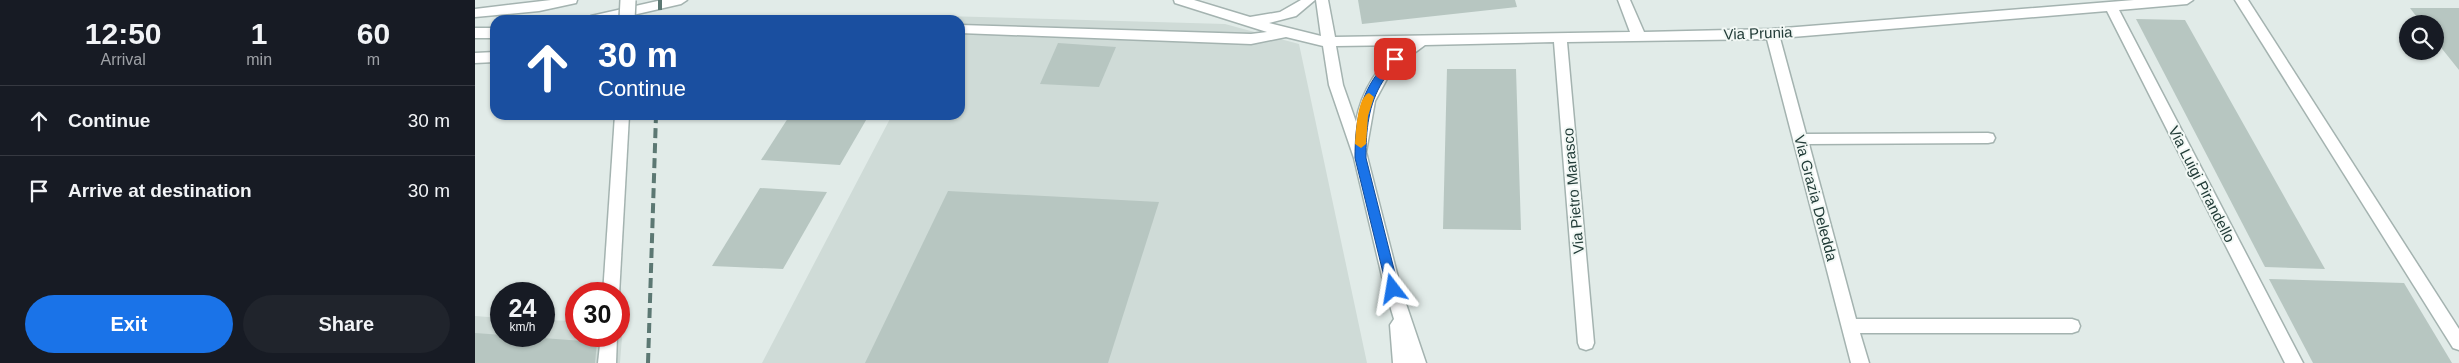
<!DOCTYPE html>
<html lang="en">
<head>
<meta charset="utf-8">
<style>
	body { margin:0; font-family:Arial,sans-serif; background:#20242c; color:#f1f3f6; height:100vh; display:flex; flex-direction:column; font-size:19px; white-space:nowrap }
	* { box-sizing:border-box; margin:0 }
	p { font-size:16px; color:#9ea1a6 }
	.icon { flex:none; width:28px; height:28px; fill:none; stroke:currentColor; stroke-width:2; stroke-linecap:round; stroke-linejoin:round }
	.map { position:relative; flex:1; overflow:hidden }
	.details { display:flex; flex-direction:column; background:#171b24; width:475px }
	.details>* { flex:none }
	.guide { position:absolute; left:15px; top:15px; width:475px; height:105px; border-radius:15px; box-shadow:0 1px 4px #0004; background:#1a4fa0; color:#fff; overflow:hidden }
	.fabs { position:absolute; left:1924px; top:15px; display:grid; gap:10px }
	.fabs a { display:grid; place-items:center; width:45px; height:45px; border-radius:50%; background:#171b24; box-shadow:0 1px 4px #0004; font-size:25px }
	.speed { position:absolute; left:15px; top:282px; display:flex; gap:10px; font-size:25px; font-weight:700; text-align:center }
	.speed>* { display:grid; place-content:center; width:65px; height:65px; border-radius:50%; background:#171b24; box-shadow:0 1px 4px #0004; line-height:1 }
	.speed small { font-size:12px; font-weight:400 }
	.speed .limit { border:8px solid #d22; background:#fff; color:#111 }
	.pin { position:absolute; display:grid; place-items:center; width:42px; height:42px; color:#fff; margin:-21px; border-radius:10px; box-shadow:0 2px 8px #0006 }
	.me { position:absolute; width:55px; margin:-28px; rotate:346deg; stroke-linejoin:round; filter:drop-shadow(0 0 4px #0008) }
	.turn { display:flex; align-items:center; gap:18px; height:105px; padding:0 25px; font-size:22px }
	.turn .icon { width:65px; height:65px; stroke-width:2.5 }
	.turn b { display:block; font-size:35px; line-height:42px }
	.eta { display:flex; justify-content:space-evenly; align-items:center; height:85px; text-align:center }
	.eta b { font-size:30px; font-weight:700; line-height:35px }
	.action { display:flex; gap:10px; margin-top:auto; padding:10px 25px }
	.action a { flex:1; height:58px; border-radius:30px; background:#1a73e8; color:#fff; font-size:20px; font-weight:700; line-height:58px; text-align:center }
	.action a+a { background:#20242c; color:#f1f3f6 }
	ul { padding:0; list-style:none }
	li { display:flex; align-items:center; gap:15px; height:70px; padding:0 25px; border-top:1px solid #363941 }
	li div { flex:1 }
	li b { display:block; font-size:19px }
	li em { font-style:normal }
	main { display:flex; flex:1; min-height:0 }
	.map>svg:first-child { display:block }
	.built { fill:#cfdbd7 }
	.building { fill:#b7c6c1 }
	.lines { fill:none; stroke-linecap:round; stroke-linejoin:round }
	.street-casing { stroke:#a4b3b0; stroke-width:3 }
	.street { fill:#fff; fill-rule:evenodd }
	.rail { stroke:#5c7873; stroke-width:4; stroke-dasharray:10 5; stroke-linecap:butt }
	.street-bridge-casing { stroke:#a4b3b0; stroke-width:18; stroke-linecap:butt }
	.street-bridge { stroke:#fff; stroke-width:15 }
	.route { fill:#1a73e8; stroke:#114b97 }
	.slow { fill:#f59e0b }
	.labels { text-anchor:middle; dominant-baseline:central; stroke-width:4; stroke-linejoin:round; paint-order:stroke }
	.street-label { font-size:15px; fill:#223c38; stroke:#f2f8f5 }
</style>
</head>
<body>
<main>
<section class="details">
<div class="eta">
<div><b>12:50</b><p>Arrival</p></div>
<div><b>1</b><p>min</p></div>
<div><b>60</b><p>m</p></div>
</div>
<ul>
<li><svg class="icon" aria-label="ahead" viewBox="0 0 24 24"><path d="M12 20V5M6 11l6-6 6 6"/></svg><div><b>Continue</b></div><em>30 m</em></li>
<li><svg class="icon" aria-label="arrive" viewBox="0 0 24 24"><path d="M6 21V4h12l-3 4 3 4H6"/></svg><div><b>Arrive at destination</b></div><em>30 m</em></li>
</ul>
<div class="action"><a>Exit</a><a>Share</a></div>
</section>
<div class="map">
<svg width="1984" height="363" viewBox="0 0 1984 363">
	<rect width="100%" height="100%" fill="#e1ebe8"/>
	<g class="built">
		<polygon points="469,16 750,24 824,44 892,363 287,363 417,115 485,115 485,20 467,20"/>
		<polygon points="0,316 26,318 26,336 69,336 69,320 101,321 101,336 144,336 144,323 148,324 145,363 0,363"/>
	</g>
	<g class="building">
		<polygon points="883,0 1040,0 1042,7 887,24"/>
		<polygon points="1935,8 1984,8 1984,70 1960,40 1960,24 1947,24"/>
		<polygon points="1661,19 1710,20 1850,269 1790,267"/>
		<polygon points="583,43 641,47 624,87 565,84"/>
		<polygon points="972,69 1041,69 1046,230 968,229"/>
		<polygon points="315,115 394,115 365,165 286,160"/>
		<polygon points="285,188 352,192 308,269 237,266"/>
		<polygon points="473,191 684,202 633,363 390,363"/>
		<polygon points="1794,279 1929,283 1977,363 1838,363"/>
		<polygon points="0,333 122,342 120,363 0,363"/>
	</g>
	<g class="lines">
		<defs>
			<g id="street">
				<polygon points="76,0 102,0 101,3 64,11 0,17 0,9"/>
				<polygon points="187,0 212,0 206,4 136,20 109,20 116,16"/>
				<path d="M699,0H719L775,17L805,12L826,0H840L821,16L794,23L846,36L841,0H853L860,37L1155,32L1143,0H1155L1169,32L1297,29L1659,0H1718L1712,4L1644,10L1828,363H1810L1632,11L1305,38L1331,134L1513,133L1518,134L1520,138L1518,142L1513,143L1334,144L1381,319H1597L1603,321L1605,326L1603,331L1597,333H1385L1394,363H1376L1292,39L1092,42L1119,343L1117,348L1111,350L1105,348L1103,343L1079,42L950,45L923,65L913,77L900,101L891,152L926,289L951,363H918L915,325L919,319L910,289L879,158L854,85L848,46L811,37L776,44L485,33V25L776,34L792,32L700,3ZM930,45C904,62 886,92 881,122L868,85L861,46Z"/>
				<polygon points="1760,0 1773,0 1984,329 1984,350 1978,348"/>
				<rect x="0" y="28" width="20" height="10"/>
				<polygon points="20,52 20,62 0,63 0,53"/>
				<polygon points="140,115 154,115 144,295 128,294"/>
				<polygon points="126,336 142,336 141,363 123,363"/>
			</g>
		</defs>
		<use href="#street" class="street-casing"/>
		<use href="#street" class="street"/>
		<g class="rail">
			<polyline points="185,0 185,20"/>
			<polyline points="173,363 181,115"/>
		</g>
		<defs>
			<polyline id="street-bridge" points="152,20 153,0"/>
		</defs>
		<use href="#street-bridge" class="street-bridge-casing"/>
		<use href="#street-bridge" class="street-bridge"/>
	</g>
	<path class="route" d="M920,56L925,59C920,67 913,73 908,81C893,105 891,130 891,158L924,289L918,294L912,289L880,158C880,125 884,95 906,69C910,64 914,57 920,56Z"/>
	<path class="slow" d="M894,93L899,97L893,116L891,144L886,148L880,144C881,133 882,97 894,93Z"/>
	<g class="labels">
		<g class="street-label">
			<text transform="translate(1283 33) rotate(-2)">Via Prunia</text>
			<text transform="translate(1727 184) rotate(63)">Via Luigi Pirandello</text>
			<text transform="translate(1098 191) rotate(-95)">Via Pietro Marasco</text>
			<text transform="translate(1341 198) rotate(75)">Via Grazia Deledda</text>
		</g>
	</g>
</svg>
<div class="fabs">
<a><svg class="icon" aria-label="search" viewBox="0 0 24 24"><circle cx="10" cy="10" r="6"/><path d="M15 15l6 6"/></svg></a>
</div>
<div class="speed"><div>24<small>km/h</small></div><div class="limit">30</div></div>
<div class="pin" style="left:920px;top:59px;background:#d93025"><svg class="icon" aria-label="arrive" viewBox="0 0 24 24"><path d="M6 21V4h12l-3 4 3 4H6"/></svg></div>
<svg class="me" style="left:918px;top:289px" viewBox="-20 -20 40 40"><path d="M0-17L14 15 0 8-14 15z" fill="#1a73e8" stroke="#fff" stroke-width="4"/></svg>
<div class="guide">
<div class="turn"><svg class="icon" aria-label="ahead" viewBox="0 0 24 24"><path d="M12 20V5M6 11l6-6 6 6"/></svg><div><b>30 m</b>Continue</div></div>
</div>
</div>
</main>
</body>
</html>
